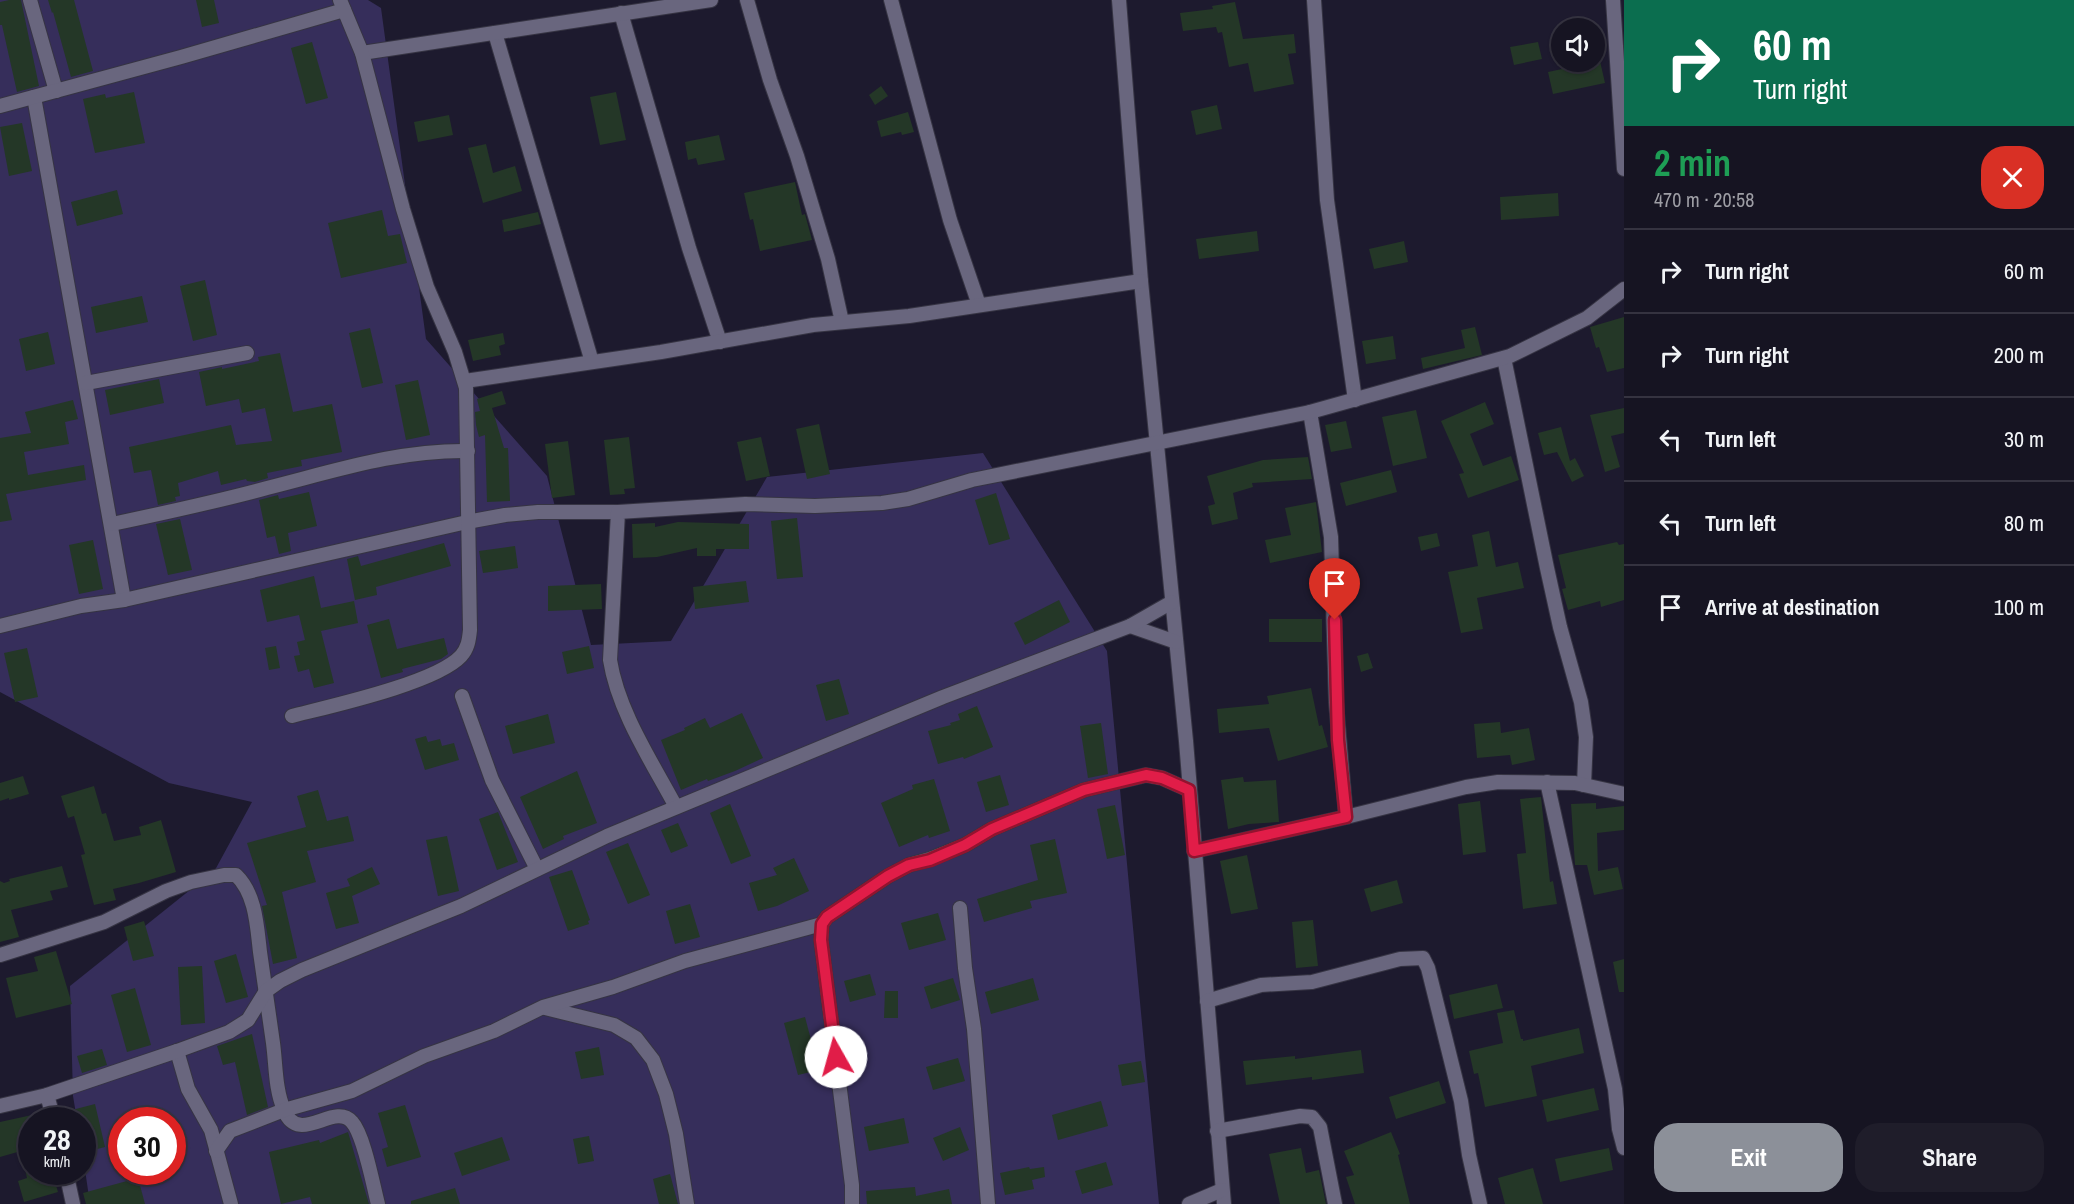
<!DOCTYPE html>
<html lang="en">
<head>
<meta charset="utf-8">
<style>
	body { margin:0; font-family:"Archivo Narrow",sans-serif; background:#1f1d2a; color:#f1f3f6; height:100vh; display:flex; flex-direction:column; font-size:22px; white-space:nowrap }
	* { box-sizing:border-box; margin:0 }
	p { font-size:20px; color:#9e9ea5 }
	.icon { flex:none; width:33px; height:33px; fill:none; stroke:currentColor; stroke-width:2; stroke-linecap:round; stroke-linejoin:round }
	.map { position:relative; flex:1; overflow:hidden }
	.details { display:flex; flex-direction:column; background:#161422; width:450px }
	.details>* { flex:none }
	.hud { background:#0b6e4f; color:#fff; overflow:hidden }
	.tools { position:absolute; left:1551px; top:18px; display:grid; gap:12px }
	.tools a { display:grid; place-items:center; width:54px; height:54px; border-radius:50%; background:#161422; box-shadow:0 2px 4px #0004,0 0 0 2px #353340; font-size:30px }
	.speed { position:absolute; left:18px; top:1107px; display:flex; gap:12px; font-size:30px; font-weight:700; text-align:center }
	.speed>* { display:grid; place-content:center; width:78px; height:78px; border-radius:50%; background:#161422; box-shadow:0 2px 4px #0004,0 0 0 2px #353340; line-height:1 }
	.speed small { font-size:15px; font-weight:400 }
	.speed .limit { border:9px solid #d22; background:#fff; color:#111 }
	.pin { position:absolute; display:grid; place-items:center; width:51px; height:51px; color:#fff; margin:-62px -26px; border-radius:50% 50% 50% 0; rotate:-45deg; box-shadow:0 0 6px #0007 }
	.pin .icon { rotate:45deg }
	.me { position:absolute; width:66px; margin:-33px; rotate:353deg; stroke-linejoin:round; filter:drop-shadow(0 0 4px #0008) }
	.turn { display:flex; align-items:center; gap:21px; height:126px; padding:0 30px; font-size:27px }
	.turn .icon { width:78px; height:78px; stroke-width:2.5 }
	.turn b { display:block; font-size:42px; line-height:51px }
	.round { display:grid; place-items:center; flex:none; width:63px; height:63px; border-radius:24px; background:#1f1d2a }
	.overview { display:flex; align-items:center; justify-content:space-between; height:102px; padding:0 30px }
	h1 { font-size:36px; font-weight:800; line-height:45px; color:#1e9e55 }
	.button { display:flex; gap:12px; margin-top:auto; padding:12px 30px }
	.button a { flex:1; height:69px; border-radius:24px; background:#8c9099; color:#fff; font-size:24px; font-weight:800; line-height:69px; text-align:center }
	.button a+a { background:#1f1d2a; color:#f1f3f6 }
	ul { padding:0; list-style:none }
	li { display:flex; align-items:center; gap:18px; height:84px; padding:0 30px; border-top:2px solid #353340 }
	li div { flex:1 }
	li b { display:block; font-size:22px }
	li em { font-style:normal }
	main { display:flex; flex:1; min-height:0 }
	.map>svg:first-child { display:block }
	.green { fill:#362e5b; fill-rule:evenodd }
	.building { fill:#243727 }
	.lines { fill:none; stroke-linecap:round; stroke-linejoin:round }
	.minor-casing { stroke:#363443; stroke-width:16 }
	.minor { stroke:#69667e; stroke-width:14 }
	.route-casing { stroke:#92132f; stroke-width:15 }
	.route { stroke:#e11d48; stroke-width:10 }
</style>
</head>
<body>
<main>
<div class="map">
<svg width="1624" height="1204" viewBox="0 0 1624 1204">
	<rect width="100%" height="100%" fill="#1d1a2e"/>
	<path class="green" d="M0,0H368L381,8L426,339L547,476L591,645L671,641L767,477L983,453L1107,651L1159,1204H90L83,1156L82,1120H77L73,1096L70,986L215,870L252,802L169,783L0,692ZM122,1120H172V1172H122Z"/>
	<g class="building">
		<polygon points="9,0 21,0 39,86 17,92 2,25 0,25 0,2"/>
		<polygon points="48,0 74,0 93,71 71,77 53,12 52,13"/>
		<polygon points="196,0 214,0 219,23 202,27"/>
		<polygon points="1235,2 1243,39 1294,34 1296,53 1288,54 1294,84 1254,92 1248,63 1229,67 1222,32 1218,33 1216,27 1183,31 1180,13 1213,9 1212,6"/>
		<polygon points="312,42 328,98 306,104 291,48"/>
		<polygon points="1538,42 1542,59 1514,65 1510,47"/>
		<polygon points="1600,61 1605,83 1553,94 1548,72"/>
		<polygon points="881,86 888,96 875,105 869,95"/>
		<polygon points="134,92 145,143 95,153 83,99 105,94 106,98"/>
		<polygon points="616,92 626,140 600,145 590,97"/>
		<polygon points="1217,105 1222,129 1196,135 1191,111"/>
		<polygon points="908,112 914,132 902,135 901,132 881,137 877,121"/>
		<polygon points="449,115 453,135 418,142 414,122"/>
		<polygon points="22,123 32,171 9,176 0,127"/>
		<polygon points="719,135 725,160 698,165 696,158 688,160 685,142"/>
		<polygon points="486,144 493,173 515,166 522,191 483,203 468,148"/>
		<polygon points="795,182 802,215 805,214 812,240 760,251 753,219 750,220 744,193"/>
		<polygon points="117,190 123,214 77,226 71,202"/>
		<polygon points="1558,193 1559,216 1501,220 1500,197"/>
		<polygon points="382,210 388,236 400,234 407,263 341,278 328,223"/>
		<polygon points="538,212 541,224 504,232 502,220"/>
		<polygon points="1257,231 1259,251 1199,259 1196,239"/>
		<polygon points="1404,241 1408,262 1374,269 1369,249"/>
		<polygon points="205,280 217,335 193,341 180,286"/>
		<polygon points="142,296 148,322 96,333 91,307"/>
		<polygon points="1624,317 1624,368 1607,372 1599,347 1596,348 1590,327"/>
		<polygon points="1475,327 1482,355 1423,369 1421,358 1465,348 1461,330"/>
		<polygon points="370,328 383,383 362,388 349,333"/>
		<polygon points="48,332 55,364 26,371 19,339"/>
		<polygon points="503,333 505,344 499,346 501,355 473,361 468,340"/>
		<polygon points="1393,336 1396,359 1366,364 1362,341"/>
		<polygon points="280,353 293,412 332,404 342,452 301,460 302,466 267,473 268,478 255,482 247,481 246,479 221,485 218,471 178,483 180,496 175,497 176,501 158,505 151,470 134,473 129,447 231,425 236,445 272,441 265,408 242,413 239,399 206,406 199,372 222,367 222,369 259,361 258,357"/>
		<polygon points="159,379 164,403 110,415 105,390"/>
		<polygon points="418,380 430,435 406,440 395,385"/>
		<polygon points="502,391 506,404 492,408 504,448 508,448 510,501 487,502 485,435 479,437 476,425 475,412 480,411 477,399"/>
		<polygon points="73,400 78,419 65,422 69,444 24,452 28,475 84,465 86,480 6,494 12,520 0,522 0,438 31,433 25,412"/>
		<polygon points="1485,402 1494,424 1470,434 1483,466 1511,456 1519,480 1468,498 1459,474 1464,473 1441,421"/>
		<polygon points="1624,408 1624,433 1611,436 1620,467 1605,472 1590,415"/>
		<polygon points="1416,410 1427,458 1393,466 1382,417"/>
		<polygon points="1346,421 1352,448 1331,452 1325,425"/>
		<polygon points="819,424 830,474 807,479 796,429"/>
		<polygon points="1561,427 1570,461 1575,458 1584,476 1572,482 1557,452 1544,455 1538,433"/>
		<polygon points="629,437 635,488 624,489 625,494 610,495 604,440"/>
		<polygon points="761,437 770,476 746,481 737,442"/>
		<polygon points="568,441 575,495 552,498 545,444"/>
		<polygon points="1308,457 1312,479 1252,483 1253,487 1233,493 1238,519 1212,525 1208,506 1215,504 1207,476 1263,460"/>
		<polygon points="1391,470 1397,492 1346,506 1340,483"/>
		<polygon points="309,492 317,526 288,533 291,551 279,554 275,536 267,538 259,500 278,495 279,499"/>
		<polygon points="996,493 1010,539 989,545 975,500"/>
		<polygon points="1316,502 1322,552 1270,563 1265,540 1291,535 1285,508"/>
		<polygon points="797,518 803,577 777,579 771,521"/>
		<polygon points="180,519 192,570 168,575 156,524"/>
		<polygon points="678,522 749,524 749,549 716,549 716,556 697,556 697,548 657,557 633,558 632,524 655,523 655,527"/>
		<polygon points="1489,531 1496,567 1518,562 1524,588 1477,598 1483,629 1461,633 1448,572 1478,566 1472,535"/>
		<polygon points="1437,533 1440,546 1421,551 1418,537"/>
		<polygon points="93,540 103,589 79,594 69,545"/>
		<polygon points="1617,542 1619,545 1624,544 1624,600 1601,607 1600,601 1568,610 1562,589 1566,588 1558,555"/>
		<polygon points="444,543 451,566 376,587 377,595 355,600 347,559 358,556 361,566"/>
		<polygon points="515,546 518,568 483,573 479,551"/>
		<polygon points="314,576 321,608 354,601 358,623 321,631 334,683 314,688 309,669 298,672 294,656 300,655 297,642 305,640 299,615 267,622 260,590"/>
		<polygon points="746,581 749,602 695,609 693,587"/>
		<polygon points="601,584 602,609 548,611 548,586"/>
		<polygon points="1059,600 1070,622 1025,645 1014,623"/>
		<polygon points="389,619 397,649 444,638 448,654 441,659 402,669 403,672 381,678 367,625"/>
		<rect x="1269" y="619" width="53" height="23"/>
		<polygon points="276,646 280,668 269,670 265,648"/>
		<polygon points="589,646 594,668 567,674 562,652"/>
		<polygon points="27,648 38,697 15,702 4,653"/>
		<polygon points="1368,653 1373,668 1361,672 1357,656"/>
		<polygon points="839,679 849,714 826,721 816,685"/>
		<polygon points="1311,688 1319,726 1322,725 1328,747 1278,761 1269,728 1219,733 1217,709 1269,704 1267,696"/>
		<polygon points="977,706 993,747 964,759 963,757 938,764 928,731 951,725 950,723 960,720 958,714"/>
		<polygon points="742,713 763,758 735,771 708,781 707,779 681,790 661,740 685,730 684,728 705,718 710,728"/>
		<polygon points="548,714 555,743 513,754 505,726"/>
		<polygon points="1500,722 1501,733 1529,728 1535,760 1512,765 1510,755 1477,758 1474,724"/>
		<polygon points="1101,723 1108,774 1088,778 1080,726"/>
		<polygon points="426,736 428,742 440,739 442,746 454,743 459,760 425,770 415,739"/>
		<polygon points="577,771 597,823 563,836 564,839 543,849 520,797"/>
		<polygon points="1000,775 1009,805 986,812 977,782"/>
		<polygon points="23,776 29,794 9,800 9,798 0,801 0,783"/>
		<polygon points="1243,777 1244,782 1276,780 1279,822 1249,824 1228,829 1221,780"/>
		<polygon points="934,779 950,831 929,838 928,835 899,847 881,803 913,789 912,785"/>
		<polygon points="94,786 102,814 106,813 114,841 141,835 139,827 161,820 176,872 139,883 113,889 116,900 94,905 81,855 85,854 74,816 68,818 61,796"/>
		<polygon points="318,790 327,821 348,816 354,841 307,851 316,882 282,892 297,958 273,964 262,906 267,905 247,843 306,827 297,796"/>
		<polygon points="1541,797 1550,882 1553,881 1557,904 1523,909 1517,854 1526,853 1520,799"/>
		<polygon points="1480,801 1486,852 1463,855 1458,804"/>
		<polygon points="1596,803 1596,809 1624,806 1624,830 1597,833 1598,871 1618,867 1623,889 1594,895 1587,865 1575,865 1571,804"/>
		<polygon points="730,804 751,856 731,864 710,813"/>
		<polygon points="1115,805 1125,855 1107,859 1097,809"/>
		<polygon points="498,812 518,862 497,870 479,819"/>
		<polygon points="678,823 688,846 671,853 661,830"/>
		<polygon points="447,836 459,891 438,896 426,840"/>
		<polygon points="1055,839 1067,893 1030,901 1032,908 984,922 977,899 1038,880 1030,845"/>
		<polygon points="628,843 650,895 628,904 606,852"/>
		<polygon points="1247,855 1258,909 1231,914 1220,861"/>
		<polygon points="794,858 809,891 777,906 758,911 749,883 777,875 773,868"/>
		<polygon points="62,866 68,887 50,891 53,900 11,910 19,937 0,942 0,881 4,883 10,881 9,879"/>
		<polygon points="372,867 380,884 352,896 359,923 336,929 326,893 350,886 347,879"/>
		<polygon points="572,870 590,920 588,921 589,924 568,931 549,877"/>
		<polygon points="1397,880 1403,903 1371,912 1364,889"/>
		<polygon points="690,904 700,937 675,944 666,911"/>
		<polygon points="938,913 946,940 909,950 901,923"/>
		<polygon points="1313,920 1318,966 1296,968 1292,922"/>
		<polygon points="144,921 154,956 133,961 124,927"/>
		<polygon points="56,951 72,1004 16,1018 6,978 38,971 34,957"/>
		<polygon points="236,954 248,997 226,1003 214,961"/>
		<polygon points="1624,959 1624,992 1619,992 1613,962"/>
		<polygon points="202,966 205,1023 181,1025 178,967"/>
		<polygon points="870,974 876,995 850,1002 844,981"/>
		<polygon points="953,978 960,1000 931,1009 924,987"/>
		<polygon points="1033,978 1039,1000 991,1014 985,992"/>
		<polygon points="1497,984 1503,1008 1454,1019 1449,995"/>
		<polygon points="135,988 151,1045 127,1052 111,995"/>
		<polygon points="885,991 898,991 898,1018 884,1018"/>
		<polygon points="1514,1010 1521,1039 1523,1039 1523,1041 1579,1028 1584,1053 1531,1066 1537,1096 1485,1107 1478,1073 1474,1074 1469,1051 1503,1043 1497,1013"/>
		<polygon points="805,1017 819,1070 798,1075 784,1023"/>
		<polygon points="252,1034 268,1107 247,1115 235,1062 223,1065 217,1046"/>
		<polygon points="599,1047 604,1075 581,1079 575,1052"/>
		<polygon points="102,1049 107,1065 82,1073 77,1056"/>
		<polygon points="1361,1050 1364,1073 1312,1080 1312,1077 1246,1085 1243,1061 1295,1056 1295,1059"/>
		<polygon points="958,1058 965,1081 933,1090 926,1067"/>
		<polygon points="1141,1061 1145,1082 1122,1086 1118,1065"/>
		<polygon points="1439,1081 1446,1103 1396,1119 1389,1097"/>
		<polygon points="1594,1088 1599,1110 1547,1122 1542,1100"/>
		<polygon points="1101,1101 1108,1126 1058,1140 1052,1115"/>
		<polygon points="95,1104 105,1147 82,1153 82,1120 70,1120 68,1111"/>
		<polygon points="405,1105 421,1157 387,1167 382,1149 388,1147 378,1113"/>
		<polygon points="32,1115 32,1172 52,1172 58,1192 24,1202 18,1181 27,1178 21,1151 0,1157 0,1122"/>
		<polygon points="904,1118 909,1143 869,1151 864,1127"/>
		<polygon points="960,1127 969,1150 943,1161 933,1138"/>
		<polygon points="348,1132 369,1204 312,1204 310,1197 281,1204 269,1152 319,1140 320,1143"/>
		<polygon points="1391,1132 1400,1154 1398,1155 1410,1204 1355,1204 1346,1177 1354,1175 1344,1151"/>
		<polygon points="589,1136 594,1161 578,1164 573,1139"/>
		<polygon points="502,1137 510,1160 462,1176 454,1153"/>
		<polygon points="1301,1148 1306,1173 1319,1170 1326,1204 1280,1204 1269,1154"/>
		<polygon points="1609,1148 1613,1170 1560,1182 1555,1159"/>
		<polygon points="1106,1162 1113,1185 1082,1194 1075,1171"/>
		<polygon points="1029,1167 1030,1169 1044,1167 1045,1177 1032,1180 1034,1189 1005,1195 1000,1173"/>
		<polygon points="1533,1168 1543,1204 1505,1204 1498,1178"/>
		<polygon points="670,1174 678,1204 659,1204 653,1179"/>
		<polygon points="138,1178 145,1204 86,1204 83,1193"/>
		<polygon points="915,1187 916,1196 949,1189 952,1204 867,1204 866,1191"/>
		<polygon points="455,1188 460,1204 411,1204 411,1201"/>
	</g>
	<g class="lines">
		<defs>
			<g id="minor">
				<polyline points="30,0 56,91"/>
				<polyline points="747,0 770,80 797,156 828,259 842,322"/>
				<polyline points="891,0 950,220 979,305"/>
				<polyline points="1119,0 1141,281 1186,741 1224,1204"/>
				<polyline points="1314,0 1327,200 1355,400"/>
				<polyline points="1613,0 1624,169"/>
				<polyline points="621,13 689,248 720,342"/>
				<polyline points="495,33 592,362"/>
				<polyline points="362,53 711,0"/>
				<polyline points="34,97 124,600"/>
				<polyline points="0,106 181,57 344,10"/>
				<polyline points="1504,358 1547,568 1560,627 1581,702 1586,737 1584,785"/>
				<polyline points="465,381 661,352 813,325 909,316 1141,281"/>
				<polyline points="86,383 247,353"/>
				<polyline points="1310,412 1331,537 1336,702 1346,817"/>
				<path d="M112,524C164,513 216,502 267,488C335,471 397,450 468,451"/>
				<polyline points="0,626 81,606 124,600 467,522 505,515 538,512 618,512"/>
				<polyline points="1130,626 1176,642"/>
				<polyline points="462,696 492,780 537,869"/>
				<path d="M292,716C331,706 436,683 461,656C468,648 469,640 470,630L466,388L455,352L427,287L403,209L362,53L340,0"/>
				<polyline points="1547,782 1615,1089 1619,1129 1624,1148"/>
				<path d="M676,807C652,762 618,711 610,660L618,512L745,504L815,506L882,503L908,499L972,480L1310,412L1510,356L1587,318L1624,289"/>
				<polyline points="1194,851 1346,817 1466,787 1498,782 1575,783 1624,794"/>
				<polyline points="960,908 965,968 974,1029 988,1204"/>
				<path d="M0,955L104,922L166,891L191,882L224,875H236C256,894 257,927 260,952C264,982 269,1013 273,1043C276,1065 275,1089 284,1110C299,1147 334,1101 352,1122C364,1135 373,1185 378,1204"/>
				<polyline points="1207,1001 1261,985 1312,982 1400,959 1423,958 1428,968 1461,1101 1469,1155 1480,1204"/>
				<polyline points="545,1008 614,1025 636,1038 653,1060 666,1094 676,1134 687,1204"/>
				<polyline points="177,1051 188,1089 211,1130 231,1204"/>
				<polyline points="47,1095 54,1120"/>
				<polyline points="0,1106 47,1095 177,1051 229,1032 248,1020 266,991 280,981 302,970 461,906 607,836 943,697 1130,626 1172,602"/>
				<polyline points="1217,1131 1300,1116 1312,1117 1320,1127 1335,1204"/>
				<polyline points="216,1151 230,1131 284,1110 352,1091 424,1056 494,1031 543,1007 613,987 685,961 822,924"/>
				<polyline points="66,1172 73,1204"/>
				<polyline points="852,1204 852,1185 821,940 822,924 827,917 888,876 909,865 930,859 965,845 992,829 1084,790 1146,775 1162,778 1189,790"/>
				<polyline points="1189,1204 1222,1190"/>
			</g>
		</defs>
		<use href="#minor" class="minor-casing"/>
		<use href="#minor" class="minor"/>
	</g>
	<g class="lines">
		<defs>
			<polyline id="route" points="836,1057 821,940 822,924 827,917 888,876 909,865 930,860 965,845 992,829 1084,790 1146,775 1162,778 1189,790 1194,851 1346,817 1338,740 1335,620"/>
		</defs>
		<use href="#route" class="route-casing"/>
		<use href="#route" class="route"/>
	</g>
</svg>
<div class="tools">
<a><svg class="icon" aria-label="sound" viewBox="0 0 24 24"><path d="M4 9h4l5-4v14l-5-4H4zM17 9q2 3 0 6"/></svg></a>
</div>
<div class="speed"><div>28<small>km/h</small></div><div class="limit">30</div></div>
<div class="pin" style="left:1335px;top:620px;background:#d93025"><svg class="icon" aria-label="arrive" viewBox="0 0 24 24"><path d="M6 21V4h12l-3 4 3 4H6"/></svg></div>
<svg class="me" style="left:836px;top:1057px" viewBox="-20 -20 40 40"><circle r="19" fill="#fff"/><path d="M0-13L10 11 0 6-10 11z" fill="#e11d48"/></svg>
</div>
<section class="details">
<div class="hud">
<div class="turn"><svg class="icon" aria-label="right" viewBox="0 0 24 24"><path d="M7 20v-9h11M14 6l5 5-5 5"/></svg><div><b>60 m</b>Turn right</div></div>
</div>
<div class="overview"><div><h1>2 min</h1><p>470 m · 20:58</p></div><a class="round" style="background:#d93025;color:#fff"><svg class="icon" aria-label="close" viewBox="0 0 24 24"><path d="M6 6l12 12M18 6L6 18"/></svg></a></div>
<ul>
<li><svg class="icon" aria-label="right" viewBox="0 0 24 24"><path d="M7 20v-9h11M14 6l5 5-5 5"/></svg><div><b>Turn right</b></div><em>60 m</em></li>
<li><svg class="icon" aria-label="right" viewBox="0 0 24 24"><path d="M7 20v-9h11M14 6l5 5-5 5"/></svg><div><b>Turn right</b></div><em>200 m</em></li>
<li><svg class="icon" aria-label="left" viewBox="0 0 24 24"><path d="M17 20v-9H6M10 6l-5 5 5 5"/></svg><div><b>Turn left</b></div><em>30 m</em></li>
<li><svg class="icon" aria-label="left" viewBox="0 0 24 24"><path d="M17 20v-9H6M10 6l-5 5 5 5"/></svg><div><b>Turn left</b></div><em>80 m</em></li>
<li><svg class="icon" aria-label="arrive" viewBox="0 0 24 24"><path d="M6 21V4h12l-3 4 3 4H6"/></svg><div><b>Arrive at destination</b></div><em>100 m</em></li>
</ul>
<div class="button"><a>Exit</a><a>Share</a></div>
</section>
</main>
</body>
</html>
